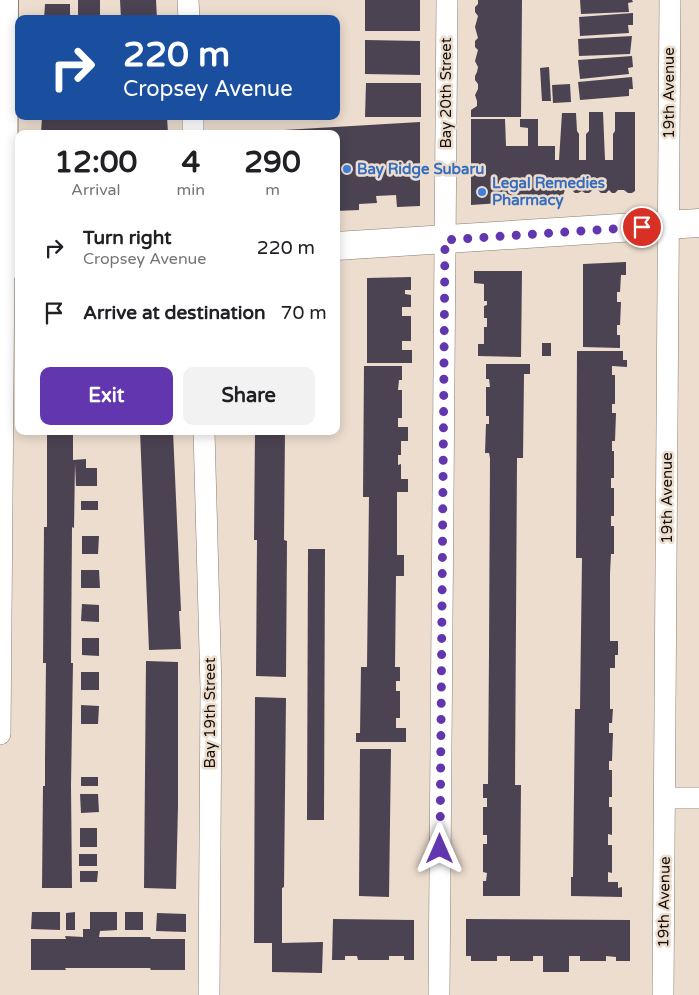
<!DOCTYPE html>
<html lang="en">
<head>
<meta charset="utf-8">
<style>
	body { margin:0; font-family:"Varela Round",sans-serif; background:#f2f2f2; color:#202124; height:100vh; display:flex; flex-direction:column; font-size:19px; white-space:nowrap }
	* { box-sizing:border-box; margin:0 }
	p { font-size:16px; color:#757577 }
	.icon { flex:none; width:28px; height:28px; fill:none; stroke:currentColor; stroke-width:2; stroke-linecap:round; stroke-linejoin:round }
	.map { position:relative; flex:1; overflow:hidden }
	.sheet { position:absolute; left:15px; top:130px; width:325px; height:305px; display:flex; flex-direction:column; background:#fff; border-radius:10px; box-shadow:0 2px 12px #0003 }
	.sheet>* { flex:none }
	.guide { position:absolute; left:15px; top:15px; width:325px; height:105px; border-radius:10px; box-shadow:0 2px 12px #0003; background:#1a4fa0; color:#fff; overflow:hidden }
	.pin { position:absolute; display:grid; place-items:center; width:42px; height:42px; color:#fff; margin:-21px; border:2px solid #fff; border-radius:50%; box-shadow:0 1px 5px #0007 }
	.me { position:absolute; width:55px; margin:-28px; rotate:0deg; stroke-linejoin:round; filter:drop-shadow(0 0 4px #0008) }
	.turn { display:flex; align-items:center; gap:18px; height:105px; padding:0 25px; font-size:22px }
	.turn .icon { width:65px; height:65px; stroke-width:2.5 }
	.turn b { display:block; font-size:35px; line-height:42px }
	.eta { display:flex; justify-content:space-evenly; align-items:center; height:85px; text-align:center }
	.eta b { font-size:30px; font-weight:800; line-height:35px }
	.cta { display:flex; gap:10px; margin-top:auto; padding:10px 25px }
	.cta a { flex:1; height:58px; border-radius:10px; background:#6236ae; color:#fff; font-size:20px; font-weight:800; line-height:58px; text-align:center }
	.cta a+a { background:#f2f2f2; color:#202124 }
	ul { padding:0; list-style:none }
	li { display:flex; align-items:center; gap:15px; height:65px; padding:0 25px }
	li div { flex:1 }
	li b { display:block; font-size:19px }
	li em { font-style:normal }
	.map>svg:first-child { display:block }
	.building { fill:#4b4351 }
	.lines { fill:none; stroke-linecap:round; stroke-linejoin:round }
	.minor-casing { stroke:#8b7e71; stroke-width:22 }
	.tertiary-casing { stroke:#8b7e71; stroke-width:28 }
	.secondary-casing { stroke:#8b7e71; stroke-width:29 }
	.minor { stroke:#fff; stroke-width:21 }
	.tertiary { stroke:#fff; stroke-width:26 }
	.secondary { stroke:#fff; stroke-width:28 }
	.route { stroke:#6236ae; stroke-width:9; stroke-dasharray:0 16.2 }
	.shop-dot { fill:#3f7fe0; stroke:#ecddce; stroke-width:2 }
	.labels { text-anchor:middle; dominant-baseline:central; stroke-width:5; stroke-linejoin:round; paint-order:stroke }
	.street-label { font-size:15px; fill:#15100b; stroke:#ecddce }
	.shop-label { font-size:15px; font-weight:bold; fill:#366cbe; stroke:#ecddce; text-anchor:start }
</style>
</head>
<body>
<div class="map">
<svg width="699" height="995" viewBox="0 0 699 995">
	<rect width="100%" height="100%" fill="#ecddce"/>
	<g class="building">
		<rect x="78" y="0" width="22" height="19"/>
		<polygon points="120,0 156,0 157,19 121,19"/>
		<rect x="365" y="0" width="55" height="31"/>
		<polygon points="478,0 522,0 521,117 471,117 471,110 477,106 477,101 475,95 478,89 478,84 475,80 475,76 477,72 478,67 475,61 478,50 475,47 475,41 478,38 475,27 478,16 475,12 475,7 478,4"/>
		<polygon points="580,0 632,0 633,2 628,3 629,12 581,14"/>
		<polygon points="45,4 70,4 70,19 44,19"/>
		<polygon points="633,13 633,25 628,25 629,33 580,36 579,17"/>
		<polygon points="632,36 630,54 579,56 578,39"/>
		<polygon points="365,40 420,41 420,75 365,74"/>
		<polygon points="632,56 633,67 628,68 629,74 580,79 578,60"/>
		<polygon points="549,67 551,101 542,101 540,68"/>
		<polygon points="632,77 633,89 629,89 629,96 580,100 578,82"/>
		<polygon points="366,83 421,83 421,117 365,117"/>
		<polygon points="570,84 571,102 553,103 552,85"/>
		<polygon points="589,112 603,112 605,160 613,160 613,134 615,131 615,112 635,112 635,191 632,193 628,193 624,190 618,190 615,193 612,193 609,190 606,193 601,193 598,190 593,190 589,193 585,193 582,191 578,193 575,193 572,190 565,190 562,198 555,199 471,205 471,119 505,119 506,146 528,146 528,128 520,127 520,119 538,119 538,146 555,146 555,160 559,160 562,113 576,113 577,131 579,134 579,160 586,160 586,134 589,131"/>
		<polygon points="42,116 167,116 168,134 41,134"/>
		<polygon points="420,122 420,206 397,207 396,195 376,196 377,203 359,204 359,210 336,211 336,134 248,134 248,132"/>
		<polygon points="626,262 626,275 621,275 620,292 617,292 617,302 621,302 620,325 617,325 617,335 620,335 620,348 583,347 583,264"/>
		<polygon points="474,271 522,271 521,357 478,356 478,344 484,344 484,327 487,327 487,318 484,318 484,306 487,305 487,301 484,301 484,284 474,283"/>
		<polygon points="411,277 411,290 405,290 405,294 411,295 411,307 402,307 402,316 411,316 411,341 402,341 402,350 412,350 412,363 367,363 367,278"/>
		<rect x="542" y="343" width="9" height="13"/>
		<polygon points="577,351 623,351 623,360 627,360 627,367 612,366 612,375 615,375 615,404 612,404 612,413 616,413 615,441 612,441 612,451 614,451 614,478 611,478 611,488 614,488 614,516 611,516 611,526 614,526 614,554 611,554 610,573 610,641 618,641 618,655 615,655 615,668 610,668 610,709 613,709 612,723 609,723 609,733 613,733 612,761 609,761 609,770 612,770 612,797 609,797 609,807 612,807 612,835 608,834 608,845 612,845 612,873 608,872 608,882 618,882 618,888 622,887 622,897 571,896 571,877 573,877 575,709 580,709 582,558 576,558"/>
		<polygon points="486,364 530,364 530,374 524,374 523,458 517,458 515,785 521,785 520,896 483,896 483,881 486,881 487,873 483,872 483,844 487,844 487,835 483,835 483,807 487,807 487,798 483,798 483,784 488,784 489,655 490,458 489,453 485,453 486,424 489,424 489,416 486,416 486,387 490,387 489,379 486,379"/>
		<polygon points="364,366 402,366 402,380 399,380 398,390 402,390 402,418 398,418 398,427 408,427 408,441 401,441 401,455 398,455 398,465 401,464 401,479 408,479 408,492 397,492 397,555 404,555 404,576 396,576 395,667 400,667 400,681 396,681 396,691 400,691 400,718 396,718 396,728 406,728 406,742 356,742 356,733 360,733 361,667 367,667 369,497 363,497"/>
		<polygon points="47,431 73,431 73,460 86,459 86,468 97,468 97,486 76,486 75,463 74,528 72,527 71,663 73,663 71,786 72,888 42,888 43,786 45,786 45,759 46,663 43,663 44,527 47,527"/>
		<polygon points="140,431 173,431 181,611 179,611 181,649 149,650"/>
		<polygon points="255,431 285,431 284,540 287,541 286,677 256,676 257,540 254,540"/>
		<rect x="81" y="501" width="17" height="9"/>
		<polygon points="82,536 99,536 98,554 82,554"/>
		<polygon points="308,549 325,549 324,820 307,820"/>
		<polygon points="81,570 99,570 100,588 81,588"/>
		<polygon points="82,604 99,605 99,622 81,621"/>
		<polygon points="82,638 99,638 99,656 82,655"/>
		<polygon points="146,661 178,662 178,806 176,889 144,888"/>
		<rect x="81" y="672" width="18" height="18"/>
		<polygon points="255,697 286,698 284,887 282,888 282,943 323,942 322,973 272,972 272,943 254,943"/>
		<polygon points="81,705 99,706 98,724 81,724"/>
		<polygon points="360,749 391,749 389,897 359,896"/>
		<rect x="81" y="777" width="17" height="9"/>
		<polygon points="80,794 98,794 99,812 81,813"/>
		<rect x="80" y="828" width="17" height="19"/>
		<rect x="79" y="854" width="18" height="12"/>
		<polygon points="80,871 98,871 97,882 80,882"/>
		<polygon points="32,912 60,912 60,930 31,929"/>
		<polygon points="75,912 75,930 66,930 66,913"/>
		<polygon points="90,912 117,912 117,930 100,931 99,937 150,937 151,939 185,939 185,970 151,970 150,968 65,968 66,970 31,970 31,939 66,939 65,936 83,937 83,929 90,929"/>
		<rect x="125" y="912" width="18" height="18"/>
		<polygon points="157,913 186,914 186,932 156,931"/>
		<polygon points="333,919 414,920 414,960 404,960 404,956 389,956 389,960 358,960 357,956 345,956 345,960 332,960"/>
		<polygon points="466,919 630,920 630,961 616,961 616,957 606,956 606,961 580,961 580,956 569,956 569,972 543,972 543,956 533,956 533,961 510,961 510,956 497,956 497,961 471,961 471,956 466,956"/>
	</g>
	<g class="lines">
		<defs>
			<g id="minor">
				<polyline points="188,0 189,19"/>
				<polyline points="193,116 193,134"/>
				<polyline points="204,431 211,688 209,995"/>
				<polyline points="0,734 4,265"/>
				<polyline points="666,798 699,798"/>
				<polyline points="439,995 447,0"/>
				<polyline points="663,995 670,0"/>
			</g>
			<polyline id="tertiary" points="4,265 5,0"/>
			<g id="secondary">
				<polyline points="336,246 699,223"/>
				<polyline points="0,265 19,263"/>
			</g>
		</defs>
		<use href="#minor" class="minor-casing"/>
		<use href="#tertiary" class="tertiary-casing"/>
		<use href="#secondary" class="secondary-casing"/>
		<use href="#minor" class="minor"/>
		<use href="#tertiary" class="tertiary"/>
		<use href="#secondary" class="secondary"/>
	</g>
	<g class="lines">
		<polyline class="route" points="440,849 445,240 642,227"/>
	</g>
	<g class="shop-dot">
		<circle cx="347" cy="169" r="5"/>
		<circle cx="482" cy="192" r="5"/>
	</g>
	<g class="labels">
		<g class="street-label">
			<text transform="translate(446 93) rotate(-90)">Bay 20th Street</text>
			<text transform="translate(669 93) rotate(-90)">19th Avenue</text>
			<text transform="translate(667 498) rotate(-90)">19th Avenue</text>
			<text transform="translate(210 713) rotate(-90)">Bay 19th Street</text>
			<text transform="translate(664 902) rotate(-89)">19th Avenue</text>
		</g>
		<g class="shop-label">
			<text x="357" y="169">Bay Ridge Subaru</text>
			<text x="492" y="183">Legal Remedies<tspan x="492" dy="17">Pharmacy</tspan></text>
		</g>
	</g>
</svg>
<div class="pin" style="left:642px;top:227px;background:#d93025"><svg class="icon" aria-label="arrive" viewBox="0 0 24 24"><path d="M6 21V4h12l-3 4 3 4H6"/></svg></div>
<svg class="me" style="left:440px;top:849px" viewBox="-20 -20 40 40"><path d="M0-17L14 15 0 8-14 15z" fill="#6236ae" stroke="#fff" stroke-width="4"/></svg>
<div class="guide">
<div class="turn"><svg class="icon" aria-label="right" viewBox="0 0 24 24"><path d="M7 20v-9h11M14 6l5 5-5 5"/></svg><div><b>220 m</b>Cropsey Avenue</div></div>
</div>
<section class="sheet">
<div class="eta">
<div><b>12:00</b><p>Arrival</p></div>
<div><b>4</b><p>min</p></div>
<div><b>290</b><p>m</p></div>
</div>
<ul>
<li><svg class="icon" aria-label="right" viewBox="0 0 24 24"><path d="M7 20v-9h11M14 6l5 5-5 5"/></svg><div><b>Turn right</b><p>Cropsey Avenue</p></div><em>220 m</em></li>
<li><svg class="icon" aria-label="arrive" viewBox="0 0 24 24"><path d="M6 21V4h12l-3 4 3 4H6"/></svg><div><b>Arrive at destination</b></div><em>70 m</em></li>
</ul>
<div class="cta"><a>Exit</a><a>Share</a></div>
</section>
</div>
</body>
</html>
